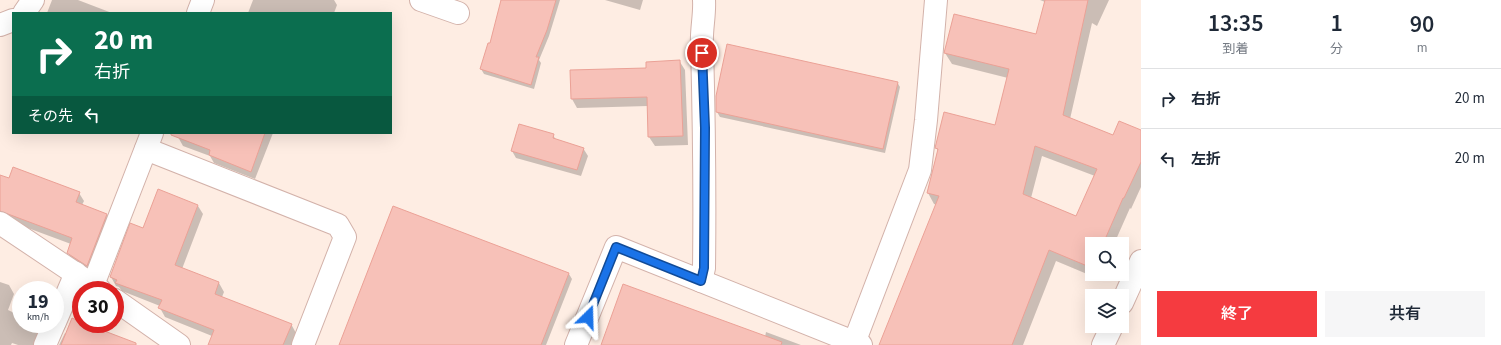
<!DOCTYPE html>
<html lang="ja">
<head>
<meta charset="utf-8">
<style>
	body { margin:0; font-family:"Source Sans 3","Noto Sans JP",sans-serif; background:#f6f6f7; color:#1f2937; height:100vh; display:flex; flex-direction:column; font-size:15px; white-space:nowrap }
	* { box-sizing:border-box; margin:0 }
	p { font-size:13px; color:#747a83 }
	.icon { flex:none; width:22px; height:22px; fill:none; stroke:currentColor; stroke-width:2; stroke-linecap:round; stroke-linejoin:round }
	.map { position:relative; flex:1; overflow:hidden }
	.panel { display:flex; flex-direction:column; background:#fff; width:360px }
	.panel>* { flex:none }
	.top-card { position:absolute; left:12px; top:12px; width:380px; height:122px; border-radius:0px; box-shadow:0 4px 16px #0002; background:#0b6e4f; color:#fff; overflow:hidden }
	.tools { position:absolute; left:1085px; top:237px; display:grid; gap:8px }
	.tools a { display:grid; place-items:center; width:44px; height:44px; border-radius:0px; background:#fff; box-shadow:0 4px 16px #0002; font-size:20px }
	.speed { position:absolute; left:12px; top:281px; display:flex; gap:8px; font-size:20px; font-weight:700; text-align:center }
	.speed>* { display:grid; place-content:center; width:52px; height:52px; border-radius:50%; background:#fff; box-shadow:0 4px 16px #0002; line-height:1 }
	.speed small { font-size:10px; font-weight:400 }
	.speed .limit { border:6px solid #d22; background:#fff; color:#111 }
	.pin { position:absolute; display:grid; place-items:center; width:34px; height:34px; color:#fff; margin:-17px; border:2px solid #fff; border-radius:50%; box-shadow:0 1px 4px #0007 }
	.me { position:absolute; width:44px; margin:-22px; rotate:22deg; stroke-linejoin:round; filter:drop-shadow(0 0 3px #0008) }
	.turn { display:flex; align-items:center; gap:14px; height:84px; padding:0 16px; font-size:18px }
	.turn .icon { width:52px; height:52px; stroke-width:2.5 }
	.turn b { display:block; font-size:28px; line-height:34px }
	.then { display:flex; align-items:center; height:38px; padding:0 16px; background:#0003; gap:8px; font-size:15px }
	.eta { display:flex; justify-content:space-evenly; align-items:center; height:68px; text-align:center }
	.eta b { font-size:24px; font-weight:600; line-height:28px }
	.cta { display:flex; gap:8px; margin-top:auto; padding:8px 16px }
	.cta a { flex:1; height:46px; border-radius:0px; background:#f53b40; color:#fff; font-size:16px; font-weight:600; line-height:46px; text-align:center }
	.cta a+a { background:#f6f6f7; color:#1f2937 }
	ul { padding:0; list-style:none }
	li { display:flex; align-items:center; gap:12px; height:60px; padding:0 16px; border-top:1px solid #e0e1e3 }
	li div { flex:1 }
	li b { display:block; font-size:15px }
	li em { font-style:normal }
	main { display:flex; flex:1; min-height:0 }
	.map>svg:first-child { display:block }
	.shadow { fill:#0003; fill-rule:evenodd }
	.building { fill:#f7c1b8; stroke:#eba196; fill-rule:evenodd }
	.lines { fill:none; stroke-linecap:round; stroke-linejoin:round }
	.minor-casing { stroke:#d3b2aa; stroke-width:24 }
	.minor { stroke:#fff; stroke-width:22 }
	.route-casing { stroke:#114b97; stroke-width:10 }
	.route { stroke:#1a73e8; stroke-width:7 }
</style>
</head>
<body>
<main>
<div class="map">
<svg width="1141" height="345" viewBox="0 0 1141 345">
	<rect width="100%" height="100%" fill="#feede3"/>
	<g class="shadow">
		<polygon points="52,0 78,0 112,13 47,13"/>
		<polygon points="253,0 334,0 337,5 334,13 248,13"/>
		<polygon points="500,0 560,0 549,36 539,60 541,63 534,89 484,74 481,69 490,44 502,1"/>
		<polygon points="605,0 643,0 640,10"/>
		<path d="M1040,0H1109L1097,26L1092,23L1070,119L1114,136L1141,132V187L1131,209L1130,208L1114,244H1092V274H1102L1099,279L1056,261L1023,345H891L937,205L934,204L928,193L939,152L936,148L996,126L1008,78L952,64L945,53L1037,35L1045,2ZM1042,156L1095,176L1077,217L1031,198Z"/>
		<polygon points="680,62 685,70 688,145 655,146 649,137 648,106 577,108 572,99 571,71 647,69"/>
		<polygon points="897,82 900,87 885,153 720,117 717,112"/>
		<polygon points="180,133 273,133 255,179 214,163 210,156 183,146 178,137"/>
		<polygon points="553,135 556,140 583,148 588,156 581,176 516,158 512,151"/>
		<polygon points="0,176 9,179 79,193 84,201 82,205 106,215 111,223 92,274 73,261 68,253 71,244 17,224 0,214"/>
		<polygon points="198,206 203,214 182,269 219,283 224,292 222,297 291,324 296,333 291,345 209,345 212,336 165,317 160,308 160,306 122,291 119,287 116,286 111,277 144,229"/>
		<polygon points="393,207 569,274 572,279 546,345 340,345"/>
		<polygon points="0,282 9,285 14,294 8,310 21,316 21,324 41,324 45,332 41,345 18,345 12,343 11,345 0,345"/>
		<polygon points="81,323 81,324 84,324 119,345 59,345 65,333 67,334"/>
		<polygon points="766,332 801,345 602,345 765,337"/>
	</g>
	<g class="building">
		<polygon points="501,0 556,0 547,30 536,57 539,57 531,85 480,69 488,43 490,43"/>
		<path d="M1045,0H1088L1063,115L1113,135L1119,121L1141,130V162L1124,198H1123L1103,244H1092V268L1049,250L1012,345H879L939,196L927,193L938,149L935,148L944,112L995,125L1009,69L944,53L954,14L1036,34ZM1035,146L1097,169L1076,216L1023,194Z"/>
		<polygon points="727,44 898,82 883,149 716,112 716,96"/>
		<polygon points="680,60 683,136 648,137 647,97 571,99 570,70 646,68 646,62"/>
		<polygon points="519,124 554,134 553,138 584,148 577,170 511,151"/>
		<polygon points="171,133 265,133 251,172 209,155 210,150 171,135"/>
		<polygon points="13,167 80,192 76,202 107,214 87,266 67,253 72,238 0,211 0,175 9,178"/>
		<polygon points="158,189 198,205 175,265 219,282 215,294 292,324 283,345 208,345 214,330 158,308 162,300 115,283 117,280 110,277 130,223 143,228"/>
		<polygon points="393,206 569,273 541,345 339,345"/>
		<polygon points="623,284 782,342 781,345 601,345"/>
		<polygon points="72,318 81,322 81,324 86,324 136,343 136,345 61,345"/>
	</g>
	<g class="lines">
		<defs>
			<g id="minor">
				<polyline points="421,0 458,13"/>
				<polyline points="24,13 33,0"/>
				<polyline points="198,13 203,0"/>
				<polyline points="0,25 13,20"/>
				<polyline points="146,149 338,225 345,237 303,345"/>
				<polyline points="0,223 100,290"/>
				<path d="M701,281L704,268C705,193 704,120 702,45C701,30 705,15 704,0"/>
				<polyline points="93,285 152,133"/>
				<polyline points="115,300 179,345"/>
				<polyline points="1122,303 1141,261"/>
				<polyline points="55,322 76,273"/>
				<polyline points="854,343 920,170 926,120 936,0"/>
				<polyline points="45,345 54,324"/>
				<polyline points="576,345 616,247 861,345"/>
				<polyline points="1103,345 1112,326"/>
			</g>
		</defs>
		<use href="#minor" class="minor-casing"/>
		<use href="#minor" class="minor"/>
	</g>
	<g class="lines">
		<defs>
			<polyline id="route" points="588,317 616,247 701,281 704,268 705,128 702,53"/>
		</defs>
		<use href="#route" class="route-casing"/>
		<use href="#route" class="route"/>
	</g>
</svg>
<div class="tools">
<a><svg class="icon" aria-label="search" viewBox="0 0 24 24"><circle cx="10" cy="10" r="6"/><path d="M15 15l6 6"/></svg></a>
<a><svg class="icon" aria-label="layers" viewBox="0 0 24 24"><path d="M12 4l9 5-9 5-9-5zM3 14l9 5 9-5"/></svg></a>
</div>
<div class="speed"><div>19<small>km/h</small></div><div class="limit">30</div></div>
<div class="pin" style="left:702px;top:53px;background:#d93025"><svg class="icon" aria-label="arrive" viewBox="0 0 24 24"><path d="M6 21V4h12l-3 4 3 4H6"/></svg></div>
<svg class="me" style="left:588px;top:317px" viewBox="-20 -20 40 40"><path d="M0-17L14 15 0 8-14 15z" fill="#1a73e8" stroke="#fff" stroke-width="4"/></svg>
<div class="top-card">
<div class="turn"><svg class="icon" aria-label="right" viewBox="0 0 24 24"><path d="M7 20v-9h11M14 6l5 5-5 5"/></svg><div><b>20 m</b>右折</div></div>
<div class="then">その先<svg class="icon" aria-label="left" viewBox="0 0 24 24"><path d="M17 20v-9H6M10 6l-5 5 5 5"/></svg></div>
</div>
</div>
<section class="panel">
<div class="eta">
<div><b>13:35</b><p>到着</p></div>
<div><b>1</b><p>分</p></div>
<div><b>90</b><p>m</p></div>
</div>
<ul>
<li><svg class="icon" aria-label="right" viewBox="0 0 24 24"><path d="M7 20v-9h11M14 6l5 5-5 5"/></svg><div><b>右折</b></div><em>20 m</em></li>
<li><svg class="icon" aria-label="left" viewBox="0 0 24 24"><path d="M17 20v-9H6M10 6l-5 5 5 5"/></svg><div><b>左折</b></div><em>20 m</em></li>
</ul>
<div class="cta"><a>終了</a><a>共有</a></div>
</section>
</main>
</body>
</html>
